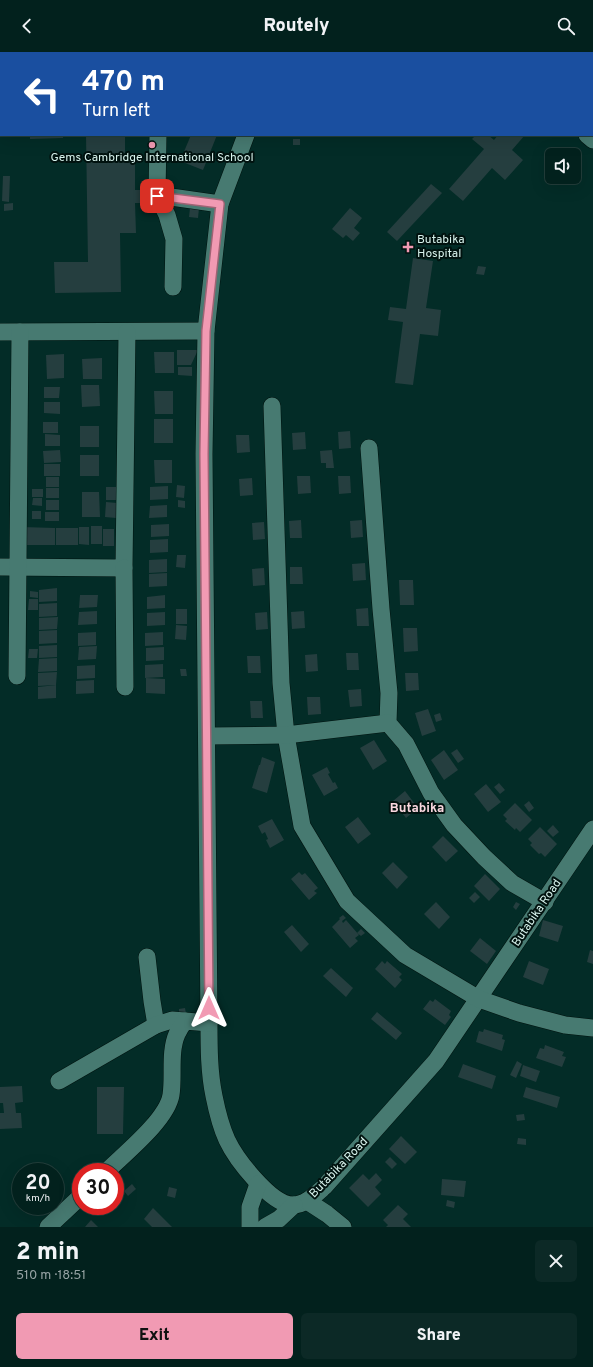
<!DOCTYPE html>
<html lang="en">
<head>
<meta charset="utf-8">
<style>
	body { margin:0; font-family:Overpass,sans-serif; background:#0c2926; color:#f1f3f6; height:100vh; display:flex; flex-direction:column; font-size:15px; white-space:nowrap }
	* { box-sizing:border-box; margin:0 }
	p { font-size:13px; color:#96a3a4 }
	.icon { flex:none; width:22px; height:22px; fill:none; stroke:currentColor; stroke-width:2; stroke-linecap:round; stroke-linejoin:round }
	.map { position:relative; height:1175px; overflow:hidden }
	.details { display:flex; flex-direction:column; background:#02211d; flex:1 }
	.details>* { flex:none }
	.top-card { position:absolute; left:0px; top:0px; width:593px; height:84px; box-shadow:0 4px 16px #0002,0 0 0 1px #233e3b; background:#1a4fa0; color:#fff; overflow:hidden }
	.buttons { position:absolute; left:545px; top:96px; display:grid; gap:8px }
	.buttons a { display:grid; place-items:center; width:36px; height:36px; border-radius:6px; background:#02211d; box-shadow:0 4px 16px #0002,0 0 0 1px #233e3b; font-size:20px }
	.speed { position:absolute; left:12px; top:1111px; display:flex; gap:8px; font-size:20px; font-weight:700; text-align:center }
	.speed>* { display:grid; place-content:center; width:52px; height:52px; border-radius:50%; background:#02211d; box-shadow:0 4px 16px #0002,0 0 0 1px #233e3b; line-height:1 }
	.speed small { font-size:10px; font-weight:400 }
	.speed .limit { border:6px solid #d22; background:#fff; color:#111 }
	.pin { position:absolute; display:grid; place-items:center; width:34px; height:34px; color:#fff; margin:-17px; border-radius:8px; box-shadow:0 2px 6px #0006 }
	.me { position:absolute; width:44px; margin:-22px; rotate:0deg; stroke-linejoin:round; filter:drop-shadow(0 0 3px #0008) }
	.turn { display:flex; align-items:center; gap:14px; height:84px; padding:0 16px; font-size:18px }
	.turn .icon { width:52px; height:52px; stroke-width:2.5 }
	.turn b { display:block; font-size:28px; line-height:34px }
	.round { display:grid; place-items:center; flex:none; width:42px; height:42px; border-radius:6px; background:#0c2926 }
	.headline { display:flex; align-items:center; justify-content:space-between; height:68px; padding:0 16px }
	h1 { font-size:24px; font-weight:800; line-height:30px }
	.primary-button { display:flex; gap:8px; margin-top:auto; padding:8px 16px }
	.primary-button a { flex:1; height:46px; border-radius:6px; background:#f19ab3; color:#111; font-size:16px; font-weight:800; line-height:46px; text-align:center }
	.primary-button a+a { background:#0c2926; color:#f1f3f6 }
	header { display:flex; justify-content:space-between; align-items:center; height:52px; padding:0 16px; background:#02211d; font-size:18px; font-weight:800 }
	.map>svg:first-child { display:block }
	.building { fill:#253e3f }
	.lines { fill:none; stroke-linecap:round; stroke-linejoin:round }
	.minor-casing { stroke:#00130f; stroke-width:18 }
	.minor { stroke:#477a71; stroke-width:17 }
	.route-casing { stroke:#9d6474; stroke-width:10 }
	.route { stroke:#f19ab3; stroke-width:7 }
	.poi-dot { fill:#f19ab3; stroke:#01120f; stroke-width:1.5 }
	.labels { text-anchor:middle; dominant-baseline:central; stroke-width:4; stroke-linejoin:round; paint-order:stroke }
	.poi-label { font-size:12px; fill:#d8f3ed; stroke:#01120f }
	.street-label { font-size:12px; fill:#d8f3ed; stroke:#01120f }
	.neighbourhood-label { font-size:13px; font-weight:bold; fill:#f8d6de; stroke:#01120f }
</style>
</head>
<body>
<header><svg class="icon" aria-label="back" viewBox="0 0 24 24"><path d="M15 5l-7 7 7 7"/></svg>Routely<svg class="icon" aria-label="search" viewBox="0 0 24 24"><circle cx="10" cy="10" r="6"/><path d="M15 15l6 6"/></svg></header>
<div class="map">
<svg width="593" height="1175" viewBox="0 0 593 1175">
	<rect width="100%" height="100%" fill="#032c27"/>
	<g class="building">
		<polygon points="30,83 63,83 63,86 30,87"/>
		<polygon points="86,83 125,83 125,110 135,110 135,138 149,138 149,151 135,151 136,181 120,181 121,240 55,241 54,210 88,210"/>
		<polygon points="191,83 217,83 203,118 180,109"/>
		<polygon points="476,83 488,83 494,88 498,83 525,83 512,98 523,108 505,128 492,116 463,149 449,137 484,97 472,87"/>
		<rect x="293" y="87" width="7" height="6"/>
		<polygon points="3,124 10,124 9,150 2,149"/>
		<polygon points="431,132 442,141 397,189 387,180"/>
		<polygon points="13,151 13,158 4,159 4,152"/>
		<polygon points="190,156 199,156 198,166 189,165"/>
		<polygon points="350,156 362,166 354,176 360,181 353,189 346,183 343,186 332,177"/>
		<polygon points="413,206 433,209 426,256 441,258 438,284 420,282 413,333 395,331 403,270 388,268 390,255 406,257"/>
		<polygon points="478,214 486,215 484,223 476,222"/>
		<polygon points="177,298 198,298 191,313 177,313"/>
		<polygon points="154,300 174,300 174,321 155,321"/>
		<polygon points="64,302 64,326 47,327 46,303"/>
		<polygon points="102,306 102,327 83,327 82,307"/>
		<polygon points="178,315 192,315 192,324 178,323"/>
		<polygon points="81,333 99,333 100,354 82,355"/>
		<polygon points="44,335 60,335 59,346 44,346"/>
		<polygon points="154,339 173,339 173,362 155,362"/>
		<polygon points="44,350 60,350 60,362 44,361"/>
		<rect x="154" y="367" width="19" height="24"/>
		<rect x="43" y="370" width="15" height="11"/>
		<rect x="80" y="374" width="19" height="21"/>
		<polygon points="350,379 351,396 339,397 338,380"/>
		<polygon points="305,380 306,397 293,398 292,381"/>
		<polygon points="45,382 60,383 60,394 45,394"/>
		<polygon points="236,383 249,383 250,400 237,401"/>
		<polygon points="60,398 61,410 44,411 43,399"/>
		<polygon points="332,398 334,416 326,416 326,411 321,411 320,399"/>
		<rect x="80" y="403" width="19" height="21"/>
		<polygon points="154,408 172,408 172,431 155,431"/>
		<rect x="44" y="412" width="16" height="12"/>
		<polygon points="297,424 310,424 311,441 298,442"/>
		<polygon points="338,424 350,424 351,441 339,442"/>
		<rect x="46" y="425" width="13" height="10"/>
		<polygon points="252,426 253,443 240,444 239,427"/>
		<polygon points="177,433 185,434 184,446 176,445"/>
		<polygon points="168,434 168,447 150,448 150,435"/>
		<polygon points="106,435 117,435 116,448 106,448"/>
		<rect x="46" y="436" width="13" height="10"/>
		<rect x="32" y="437" width="11" height="8"/>
		<polygon points="82,440 99,440 100,465 82,465"/>
		<polygon points="33,446 42,446 42,454 32,453"/>
		<rect x="46" y="448" width="13" height="10"/>
		<polygon points="178,448 185,449 185,456 178,455"/>
		<polygon points="106,450 117,451 116,466 105,465"/>
		<polygon points="167,453 167,465 149,466 150,454"/>
		<rect x="32" y="459" width="9" height="8"/>
		<rect x="45" y="460" width="14" height="9"/>
		<polygon points="301,468 302,486 290,486 289,469"/>
		<polygon points="362,468 363,485 351,486 350,469"/>
		<polygon points="264,470 265,487 253,488 252,471"/>
		<polygon points="169,472 169,484 151,485 151,473"/>
		<rect x="91" y="474" width="11" height="18"/>
		<polygon points="22,475 55,476 55,493 22,493"/>
		<polygon points="79,475 89,475 89,493 79,492"/>
		<rect x="56" y="476" width="22" height="17"/>
		<rect x="103" y="477" width="11" height="17"/>
		<polygon points="168,487 168,500 150,501 150,488"/>
		<polygon points="177,503 186,503 185,516 176,515"/>
		<polygon points="167,507 167,520 149,521 149,508"/>
		<polygon points="365,511 366,528 353,529 352,512"/>
		<polygon points="290,515 302,515 303,532 290,532"/>
		<polygon points="264,516 265,533 253,534 252,517"/>
		<polygon points="167,521 167,534 149,535 149,522"/>
		<polygon points="399,528 413,528 414,553 400,553"/>
		<polygon points="57,536 57,549 39,550 39,538"/>
		<polygon points="30,539 38,540 38,546 30,545"/>
		<polygon points="80,543 98,543 97,555 79,556"/>
		<polygon points="165,543 165,556 147,557 147,545"/>
		<polygon points="29,547 38,547 38,558 28,558"/>
		<polygon points="57,551 57,564 39,565 39,552"/>
		<polygon points="368,556 369,574 357,574 356,557"/>
		<rect x="176" y="557" width="11" height="15"/>
		<polygon points="97,559 97,572 78,573 79,560"/>
		<polygon points="304,559 305,576 292,577 291,560"/>
		<polygon points="165,560 165,573 147,574 147,561"/>
		<polygon points="267,560 268,577 256,578 255,561"/>
		<polygon points="58,565 57,577 39,578 39,566"/>
		<polygon points="176,573 187,574 186,588 175,587"/>
		<polygon points="403,576 417,576 418,599 404,600"/>
		<polygon points="57,578 57,591 39,592 39,579"/>
		<polygon points="96,580 96,593 78,594 78,581"/>
		<polygon points="163,580 163,593 145,594 145,581"/>
		<polygon points="57,593 57,605 39,606 39,594"/>
		<polygon points="97,594 96,607 78,608 79,595"/>
		<polygon points="164,595 164,608 146,609 146,596"/>
		<polygon points="29,597 38,597 37,606 28,606"/>
		<polygon points="346,601 358,601 359,618 347,618"/>
		<polygon points="317,602 318,619 306,620 305,603"/>
		<polygon points="247,604 260,604 261,621 248,621"/>
		<polygon points="57,606 57,619 38,620 39,607"/>
		<polygon points="163,612 163,625 145,626 145,613"/>
		<polygon points="95,613 95,626 77,627 77,614"/>
		<polygon points="180,617 186,617 187,624 181,624"/>
		<polygon points="57,620 56,633 38,634 38,621"/>
		<polygon points="405,621 418,621 419,638 406,639"/>
		<polygon points="146,626 165,627 165,642 146,641"/>
		<polygon points="94,628 94,641 76,642 76,629"/>
		<polygon points="56,633 56,646 38,647 38,635"/>
		<polygon points="361,637 362,654 350,655 348,638"/>
		<polygon points="307,645 320,645 321,662 308,663"/>
		<polygon points="250,649 262,649 263,666 251,666"/>
		<polygon points="428,657 436,679 422,684 415,661"/>
		<polygon points="440,661 442,668 436,670 434,663"/>
		<polygon points="374,688 387,709 373,718 360,696"/>
		<polygon points="457,697 464,707 458,711 451,701"/>
		<polygon points="444,698 458,718 444,728 431,708"/>
		<polygon points="262,705 275,710 267,741 252,736 259,713 260,713"/>
		<polygon points="327,715 330,721 328,722 333,731 335,730 338,736 324,744 312,723"/>
		<polygon points="499,731 505,738 500,742 494,735"/>
		<polygon points="486,732 501,750 488,760 474,742"/>
		<polygon points="405,739 418,756 406,766 393,749"/>
		<polygon points="529,749 534,756 529,760 524,753"/>
		<polygon points="515,751 532,768 520,780 516,776 515,778 505,769 507,767 503,763"/>
		<polygon points="358,765 371,782 358,792 345,775"/>
		<polygon points="272,767 284,788 270,796 266,788 268,787 265,780 262,782 258,774"/>
		<polygon points="553,773 559,780 553,785 547,779"/>
		<polygon points="540,775 557,792 545,805 541,801 539,802 530,793 532,791 528,787"/>
		<polygon points="443,784 458,799 446,810 432,795"/>
		<polygon points="393,810 408,825 397,837 382,821"/>
		<polygon points="299,820 302,823 305,821 318,836 314,839 317,841 309,848 291,827"/>
		<polygon points="485,822 500,837 489,849 474,834"/>
		<polygon points="475,840 480,845 474,851 469,846"/>
		<polygon points="436,850 450,865 439,877 424,862"/>
		<polygon points="516,850 520,852 516,858 513,855"/>
		<polygon points="343,863 346,866 342,869 343,871 346,868 359,883 355,886 358,889 350,896 332,875 340,867 339,866"/>
		<polygon points="543,868 563,874 558,890 539,884"/>
		<polygon points="292,873 309,892 301,900 284,880"/>
		<polygon points="361,877 365,881 361,884 357,881"/>
		<polygon points="480,886 496,899 487,912 470,899"/>
		<polygon points="590,898 593,899 593,912 587,910"/>
		<polygon points="382,909 385,912 387,909 402,922 399,925 402,928 395,936 375,917"/>
		<polygon points="529,909 549,917 543,933 523,925"/>
		<polygon points="331,916 353,936 346,945 323,924"/>
		<polygon points="435,947 451,959 449,963 451,965 445,973 423,957 430,948 433,950"/>
		<polygon points="185,956 186,962 179,962 179,957"/>
		<polygon points="377,960 402,981 396,988 371,967"/>
		<polygon points="484,977 503,983 502,987 505,988 502,999 476,990 479,979 483,980"/>
		<polygon points="545,993 564,1000 562,1004 566,1005 562,1015 536,1006 540,996 544,997"/>
		<polygon points="517,1009 522,1012 516,1026 510,1023"/>
		<polygon points="463,1012 496,1024 492,1037 458,1025"/>
		<polygon points="523,1013 540,1019 536,1030 520,1024"/>
		<polygon points="22,1034 23,1050 15,1051 16,1061 21,1061 22,1076 0,1077 0,1061 4,1061 3,1051 0,1051 0,1035"/>
		<polygon points="97,1035 124,1035 123,1082 97,1082"/>
		<polygon points="526,1035 560,1045 557,1056 523,1045"/>
		<polygon points="524,1062 525,1068 517,1069 516,1063"/>
		<polygon points="401,1084 417,1100 405,1112 389,1097"/>
		<polygon points="518,1086 526,1087 526,1093 517,1092"/>
		<polygon points="390,1105 397,1112 392,1117 385,1110"/>
		<polygon points="376,1121 382,1128 375,1135 381,1142 368,1155 349,1136 363,1122 369,1128"/>
		<polygon points="442,1127 466,1129 464,1145 441,1143"/>
		<polygon points="132,1132 136,1137 128,1144 124,1139"/>
		<polygon points="169,1135 177,1137 175,1146 167,1144"/>
		<polygon points="447,1148 455,1150 454,1156 446,1154"/>
		<polygon points="398,1153 408,1162 403,1167 411,1175 386,1175 388,1173 383,1168"/>
		<polygon points="153,1156 172,1175 152,1175 144,1167"/>
		<polygon points="91,1168 98,1175 85,1175"/>
	</g>
	<g class="lines">
		<defs>
			<g id="minor">
				<polyline points="196,0 197,1"/>
				<polyline points="159,1 159,0"/>
				<polyline points="294,1 295,0"/>
				<polyline points="537,1 537,0"/>
				<polyline points="158,83 157,143 167,163 174,187 173,235"/>
				<path d="M246,83L220,152L206,279L204,402L209,971C209,995 209,1020 214,1044C217,1059 221,1075 227,1088C236,1107 271,1153 293,1153C305,1153 315,1143 324,1135L436,1009L593,777"/>
				<polyline points="587,83 593,88"/>
				<polyline points="157,143 220,152"/>
				<polyline points="0,280 206,279"/>
				<polyline points="272,354 281,631 286,683 302,774 347,849 405,903 479,947 519,961 565,973 593,976"/>
				<polyline points="369,396 381,557 389,641 388,671 406,692 431,741 454,773 484,805 512,831 545,850"/>
				<polyline points="0,515 124,516 127,280"/>
				<polyline points="124,516 125,635"/>
				<polyline points="17,624 20,280"/>
				<polyline points="207,684 286,683 388,671"/>
				<polyline points="147,905 152,949 156,973"/>
				<polyline points="59,1029 156,973 172,968 185,969"/>
				<path d="M106,1120C124,1102 167,1068 171,1043C174,1024 169,1000 177,982C179,978 182,973 185,969L209,971"/>
				<polyline points="307,1149 327,1162 343,1175"/>
				<polyline points="48,1175 81,1144"/>
				<polyline points="250,1175 250,1155 258,1132"/>
				<polyline points="265,1175 279,1167 294,1153"/>
			</g>
		</defs>
		<use href="#minor" class="minor-casing"/>
		<use href="#minor" class="minor"/>
	</g>
	<g class="lines">
		<defs>
			<polyline id="route" points="157,144 220,152 206,279 204,402 209,956"/>
		</defs>
		<use href="#route" class="route-casing"/>
		<use href="#route" class="route"/>
	</g>
	<g class="poi-dot">
		<circle cx="152" cy="93" r="4"/>
		<path d="M406 189h4v4h4v4h-4v4h-4v-4h-4v-4h4z"/>
	</g>
	<g class="labels">
		<g class="poi-label">
			<text x="152" y="106">Gems Cambridge International School</text>
			<text x="417" y="188" text-anchor="start">Butabika<tspan x="417" dy="14">Hospital</tspan></text>
		</g>
		<g class="street-label">
			<text transform="translate(537 861) rotate(-56)">Butabika Road</text>
			<text transform="translate(339 1116) rotate(-46)">Butabika Road</text>
		</g>
		<g class="neighbourhood-label">
			<text x="417" y="757">Butabika</text>
		</g>
	</g>
</svg>
<div class="buttons">
<a><svg class="icon" aria-label="sound" viewBox="0 0 24 24"><path d="M4 9h4l5-4v14l-5-4H4zM17 9q2 3 0 6"/></svg></a>
</div>
<div class="speed"><div>20<small>km/h</small></div><div class="limit">30</div></div>
<div class="pin" style="left:157px;top:144px;background:#d93025"><svg class="icon" aria-label="arrive" viewBox="0 0 24 24"><path d="M6 21V4h12l-3 4 3 4H6"/></svg></div>
<svg class="me" style="left:209px;top:956px" viewBox="-20 -20 40 40"><path d="M0-17L14 15 0 8-14 15z" fill="#f19ab3" stroke="#fff" stroke-width="4"/></svg>
<div class="top-card">
<div class="turn"><svg class="icon" aria-label="left" viewBox="0 0 24 24"><path d="M17 20v-9H6M10 6l-5 5 5 5"/></svg><div><b>470 m</b>Turn left</div></div>
</div>
</div>
<section class="details">
<div class="headline"><div><h1>2 min</h1><p>510 m · 18:51</p></div><a class="round"><svg class="icon" aria-label="close" viewBox="0 0 24 24"><path d="M6 6l12 12M18 6L6 18"/></svg></a></div>
<div class="primary-button"><a>Exit</a><a>Share</a></div>
</section>
</body>
</html>
